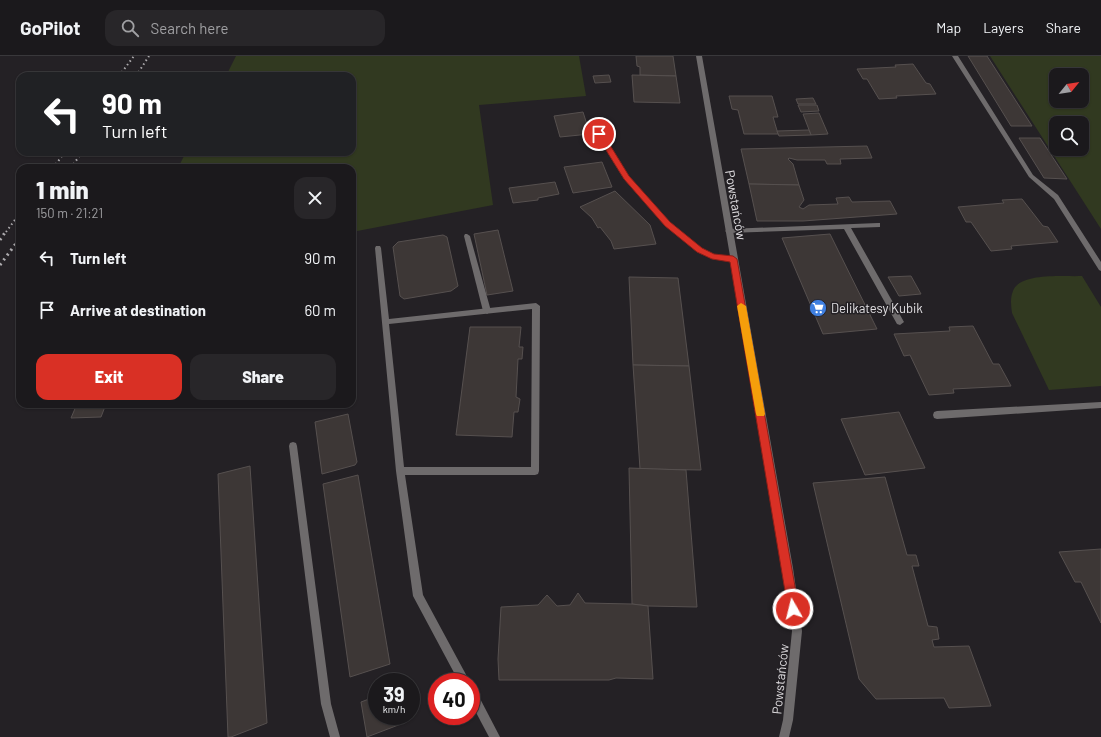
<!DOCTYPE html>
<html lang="en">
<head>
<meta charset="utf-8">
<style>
	body { margin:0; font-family:Barlow,sans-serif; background:#282629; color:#f1f3f6; height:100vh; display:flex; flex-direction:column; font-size:15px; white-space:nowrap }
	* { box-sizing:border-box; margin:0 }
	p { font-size:13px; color:#a0a0a3 }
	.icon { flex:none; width:22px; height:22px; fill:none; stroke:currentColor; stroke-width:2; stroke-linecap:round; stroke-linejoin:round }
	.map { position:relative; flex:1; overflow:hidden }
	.side { position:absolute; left:16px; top:108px; width:340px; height:244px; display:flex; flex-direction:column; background:#1b191c; border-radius:12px; box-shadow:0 1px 3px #0004,0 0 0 1px #39383b }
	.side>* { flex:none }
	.banner { position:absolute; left:16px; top:16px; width:340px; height:84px; border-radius:12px; box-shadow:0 1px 3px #0004,0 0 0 1px #39383b; background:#202124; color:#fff; overflow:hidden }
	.needle { width:26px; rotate:60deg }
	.tools { position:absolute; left:1049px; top:12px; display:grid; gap:8px }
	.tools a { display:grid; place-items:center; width:40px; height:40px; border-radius:8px; background:#1b191c; box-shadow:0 1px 3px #0004,0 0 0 1px #39383b; font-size:20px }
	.speed { position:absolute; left:368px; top:617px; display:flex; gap:8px; font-size:20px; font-weight:700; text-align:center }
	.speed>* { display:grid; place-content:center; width:52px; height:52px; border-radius:50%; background:#1b191c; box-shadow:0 1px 3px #0004,0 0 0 1px #39383b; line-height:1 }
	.speed small { font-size:10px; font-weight:400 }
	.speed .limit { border:6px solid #d22; background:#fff; color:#111 }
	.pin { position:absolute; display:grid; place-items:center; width:34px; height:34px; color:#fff; margin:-17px; border:2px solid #fff; border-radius:50%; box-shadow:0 1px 4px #0007 }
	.me { position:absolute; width:44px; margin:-22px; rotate:352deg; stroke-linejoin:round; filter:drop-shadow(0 0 3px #0008) }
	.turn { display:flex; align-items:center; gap:14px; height:84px; padding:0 20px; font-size:18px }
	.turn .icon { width:52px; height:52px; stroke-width:2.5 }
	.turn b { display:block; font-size:28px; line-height:34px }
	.round { display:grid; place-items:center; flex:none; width:42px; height:42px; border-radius:12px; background:#282629 }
	.head { display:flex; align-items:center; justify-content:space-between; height:68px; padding:0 20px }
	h1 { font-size:24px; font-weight:800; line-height:30px }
	.cta { display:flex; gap:8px; margin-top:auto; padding:8px 20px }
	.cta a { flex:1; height:46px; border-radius:12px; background:#d93025; color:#fff; font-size:16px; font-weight:800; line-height:46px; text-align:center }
	.cta a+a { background:#282629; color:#f1f3f6 }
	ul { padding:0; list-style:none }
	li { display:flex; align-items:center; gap:12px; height:52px; padding:0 20px }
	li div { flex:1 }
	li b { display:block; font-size:15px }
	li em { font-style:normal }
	header { display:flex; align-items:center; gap:24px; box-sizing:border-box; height:56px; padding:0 20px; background:#1b191c; border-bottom:1px solid #39383b }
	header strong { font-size:19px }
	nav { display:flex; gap:22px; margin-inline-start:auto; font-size:14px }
	.search { width:280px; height:36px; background:#282629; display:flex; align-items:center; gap:10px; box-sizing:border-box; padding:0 14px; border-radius:12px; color:#a0a0a3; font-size:15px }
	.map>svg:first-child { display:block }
	.green { fill:#313920; fill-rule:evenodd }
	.building { fill:#3d3736; stroke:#56504f }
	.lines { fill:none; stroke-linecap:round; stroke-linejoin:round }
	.service { fill:#6e6b6c; fill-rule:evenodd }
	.minor { fill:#6e6b6c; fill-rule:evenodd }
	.tertiary { fill:#6e6b6c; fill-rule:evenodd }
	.rail-far1 { stroke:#adabae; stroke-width:2; stroke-dasharray:1.5 3; stroke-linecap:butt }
	.rail { stroke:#adabae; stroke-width:3; stroke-dasharray:2 4; stroke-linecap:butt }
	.route { fill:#d93025; stroke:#8d1f18 }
	.slow { fill:#f59e0b }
	.labels { text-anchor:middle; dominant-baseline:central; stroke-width:3; stroke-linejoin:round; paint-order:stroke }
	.street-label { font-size:13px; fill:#e0dee1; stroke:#242125 }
	.poi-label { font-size:13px; fill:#e0dee1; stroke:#242125; text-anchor:start }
</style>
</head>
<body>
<header>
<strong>GoPilot</strong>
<div class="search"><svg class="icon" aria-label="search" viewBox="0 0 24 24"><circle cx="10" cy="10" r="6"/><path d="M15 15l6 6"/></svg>Search here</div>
<nav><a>Map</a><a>Layers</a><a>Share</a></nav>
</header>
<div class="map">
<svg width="1101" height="681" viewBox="0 0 1101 681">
	<rect width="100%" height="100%" fill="#242125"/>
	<g class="green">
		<polygon points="236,0 579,0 586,40 479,49 493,149 352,176 352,112 178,112 186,96 352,96 352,20 226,20"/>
		<path d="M990,0H1101V173ZM1056,19H1082V45H1056ZM1056,67H1082V93H1056Z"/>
		<path d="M1082,220L1101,251V330L1049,334L1012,257C1011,250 1010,242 1013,235C1020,216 1065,221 1082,220Z"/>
	</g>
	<g class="building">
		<polygon points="636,0 673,0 676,20 640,19 640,11 637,10"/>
		<polygon points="968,0 987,0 1032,70 1011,70"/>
		<polygon points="913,8 926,27 930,28 936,38 896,40 897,42 879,43 867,23 863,23 857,13 896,11 895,9"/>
		<polygon points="609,19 611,26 595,27 593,20"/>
		<polygon points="632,19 676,20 680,47 634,46"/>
		<polygon points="729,40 772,40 778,61 773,61 778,78 744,78 738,54 732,53"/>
		<polygon points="813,42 816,48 798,48 796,43"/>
		<polygon points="798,49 817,49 819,55 801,56"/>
		<polygon points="583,56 590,78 560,81 554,60"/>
		<polygon points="819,57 828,78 811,79 803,58"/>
		<polygon points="809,74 811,79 779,80 777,75"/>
		<polygon points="1019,82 1040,82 1067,123 1044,122"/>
		<polygon points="867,90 872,102 840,103 841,108 827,108 825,104 797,104 789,102 788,103 793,108 799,129 749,128 741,93"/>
		<polygon points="602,106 612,131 573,137 564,111"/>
		<polygon points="555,126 559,138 538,142 538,144 513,147 509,132"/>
		<polygon points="749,128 799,129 804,144 799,151 803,153 809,149 838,148 836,142 849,141 852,146 890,145 897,158 803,165 757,165"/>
		<polygon points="615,135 650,169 656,188 614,193 611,185 600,171 598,172 592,162 580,151"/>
		<polygon points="1022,143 1043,170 1048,171 1058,186 1011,190 1012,193 991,195 971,166 966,166 958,151 1004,147 1002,144"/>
		<polygon points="498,174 513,235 487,239 474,178"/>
		<polygon points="830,178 877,273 823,278 782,182"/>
		<polygon points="443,179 447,181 458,230 451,235 404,243 400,240 393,191 398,186"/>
		<polygon points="911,220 921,238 899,240 888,221"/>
		<polygon points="629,221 678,222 689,310 633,309"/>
		<polygon points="973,270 993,308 999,308 1011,330 953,333 954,337 929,339 910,299 904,300 894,278 950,275 949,271"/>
		<polygon points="470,271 521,271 519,291 523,291 522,303 518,303 516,341 520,343 518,356 514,356 512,381 456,379"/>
		<polygon points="633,309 689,310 701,414 640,413"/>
		<polygon points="77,348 106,348 101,361 71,362"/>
		<polygon points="899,356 925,412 865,419 841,363"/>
		<polygon points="348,358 357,406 355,409 322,418 315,366"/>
		<polygon points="250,410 267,667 231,681 228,681 218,418"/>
		<polygon points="629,412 686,414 697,551 648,550 632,548"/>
		<polygon points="358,419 390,608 350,621 323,428"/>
		<polygon points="885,421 907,499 916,499 919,510 912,510 928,570 937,571 939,583 932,584 934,591 969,590 991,650 949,652 944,642 876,643 859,623 813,427"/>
		<polygon points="1101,493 1101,567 1081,526 1075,526 1059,496"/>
		<polygon points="578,537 585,547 632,548 648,550 653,623 616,622 609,624 499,624 498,603 501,551 538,549 547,539 557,550 570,549"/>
		<polygon points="377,640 377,660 399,660 401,668 367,681 361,646"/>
	</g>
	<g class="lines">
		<g class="service">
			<polygon points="952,0 958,0 1033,119 1058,139 1101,206 1101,215 1099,214 1054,143 1029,121"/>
			<polygon points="599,76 601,77 628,121 670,166 701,192 713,198 735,201 736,203 735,205 712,203 697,196 666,170 624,123 596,78"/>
			<polygon points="878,167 880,167 880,171 851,172 904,266 900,269 897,268 844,173 728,177 725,175 728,173"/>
			<polygon points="465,178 467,178 470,180 491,255 487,258 483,255 464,180"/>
			<polygon points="1101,346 1101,352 937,363 934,362 933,359 934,356 937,355"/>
			<polygon points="293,386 296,387 297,390 331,648 340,681 330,681 321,648 289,390 290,387"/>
		</g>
		<g class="minor">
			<path d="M376,190H380L381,192L389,263L536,247L540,250L539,415L538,418L535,419H405L423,539L470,626H459L413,540L396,415L375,192ZM532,253L531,411H404L389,268Z"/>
			<polygon points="471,632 475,633 500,681 489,681 471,647"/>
		</g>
		<polygon class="tertiary" points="696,0 702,0 793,512 802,575 793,664 789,681 779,681 783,664 792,575 783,512"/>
		<g class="rail-far1">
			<polyline points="119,20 134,0"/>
			<polyline points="136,20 149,0"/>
			<polyline points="53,112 65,96"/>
			<polyline points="71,112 82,96"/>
			<polyline points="6,176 20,157"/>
		</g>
		<g class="rail">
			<polyline points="0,184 6,175"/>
			<polyline points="0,209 20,182"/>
		</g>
	</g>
	<polygon class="route" points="597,76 602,76 629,120 670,166 702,192 714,198 733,200 737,203 799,553 797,557 793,559 789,557 788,553 730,206 712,203 697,196 665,170 624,123 596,78"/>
	<polygon class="slow" points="741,247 746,250 765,358 764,360 757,360 756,358 737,250"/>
	<defs>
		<symbol id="supermarket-disc" viewBox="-11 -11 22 22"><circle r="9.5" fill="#3f7fe0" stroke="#242125"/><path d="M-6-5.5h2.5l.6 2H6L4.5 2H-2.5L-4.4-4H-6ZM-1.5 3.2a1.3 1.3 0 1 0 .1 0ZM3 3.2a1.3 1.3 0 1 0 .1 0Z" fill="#fff"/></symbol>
	</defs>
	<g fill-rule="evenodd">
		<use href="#supermarket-disc" x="808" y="242" width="20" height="20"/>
	</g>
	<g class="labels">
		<g class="street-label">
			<text transform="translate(736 149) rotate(80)">Powstańców</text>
			<text transform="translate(780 623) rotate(-84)">Powstańców</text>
		</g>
		<g class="poi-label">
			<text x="831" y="252">Delikatesy Kubik</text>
		</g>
	</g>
</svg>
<div class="tools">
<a><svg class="needle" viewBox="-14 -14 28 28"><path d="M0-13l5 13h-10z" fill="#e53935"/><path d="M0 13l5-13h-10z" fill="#a0a0a3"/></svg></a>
<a><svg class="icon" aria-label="search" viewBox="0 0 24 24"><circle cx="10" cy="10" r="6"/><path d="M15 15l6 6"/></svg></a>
</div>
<div class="speed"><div>39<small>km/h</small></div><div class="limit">40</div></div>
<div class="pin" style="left:599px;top:78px;background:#d93025"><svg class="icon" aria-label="arrive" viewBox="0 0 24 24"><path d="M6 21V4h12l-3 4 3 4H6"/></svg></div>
<svg class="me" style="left:793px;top:553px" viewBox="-20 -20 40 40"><circle r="17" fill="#d93025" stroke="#fff" stroke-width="3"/><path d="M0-11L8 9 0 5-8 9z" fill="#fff"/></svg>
<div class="banner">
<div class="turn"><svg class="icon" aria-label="left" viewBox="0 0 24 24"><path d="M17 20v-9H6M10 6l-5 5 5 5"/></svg><div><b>90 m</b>Turn left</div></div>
</div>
<section class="side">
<div class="head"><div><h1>1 min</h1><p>150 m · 21:21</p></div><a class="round"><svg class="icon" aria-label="close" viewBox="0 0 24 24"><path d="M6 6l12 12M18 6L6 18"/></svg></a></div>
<ul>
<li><svg class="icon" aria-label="left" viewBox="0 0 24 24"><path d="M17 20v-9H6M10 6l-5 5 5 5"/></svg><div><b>Turn left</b></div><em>90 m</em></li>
<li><svg class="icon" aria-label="arrive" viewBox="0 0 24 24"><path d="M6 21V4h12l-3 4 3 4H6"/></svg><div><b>Arrive at destination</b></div><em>60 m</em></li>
</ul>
<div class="cta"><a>Exit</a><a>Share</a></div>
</section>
</div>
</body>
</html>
